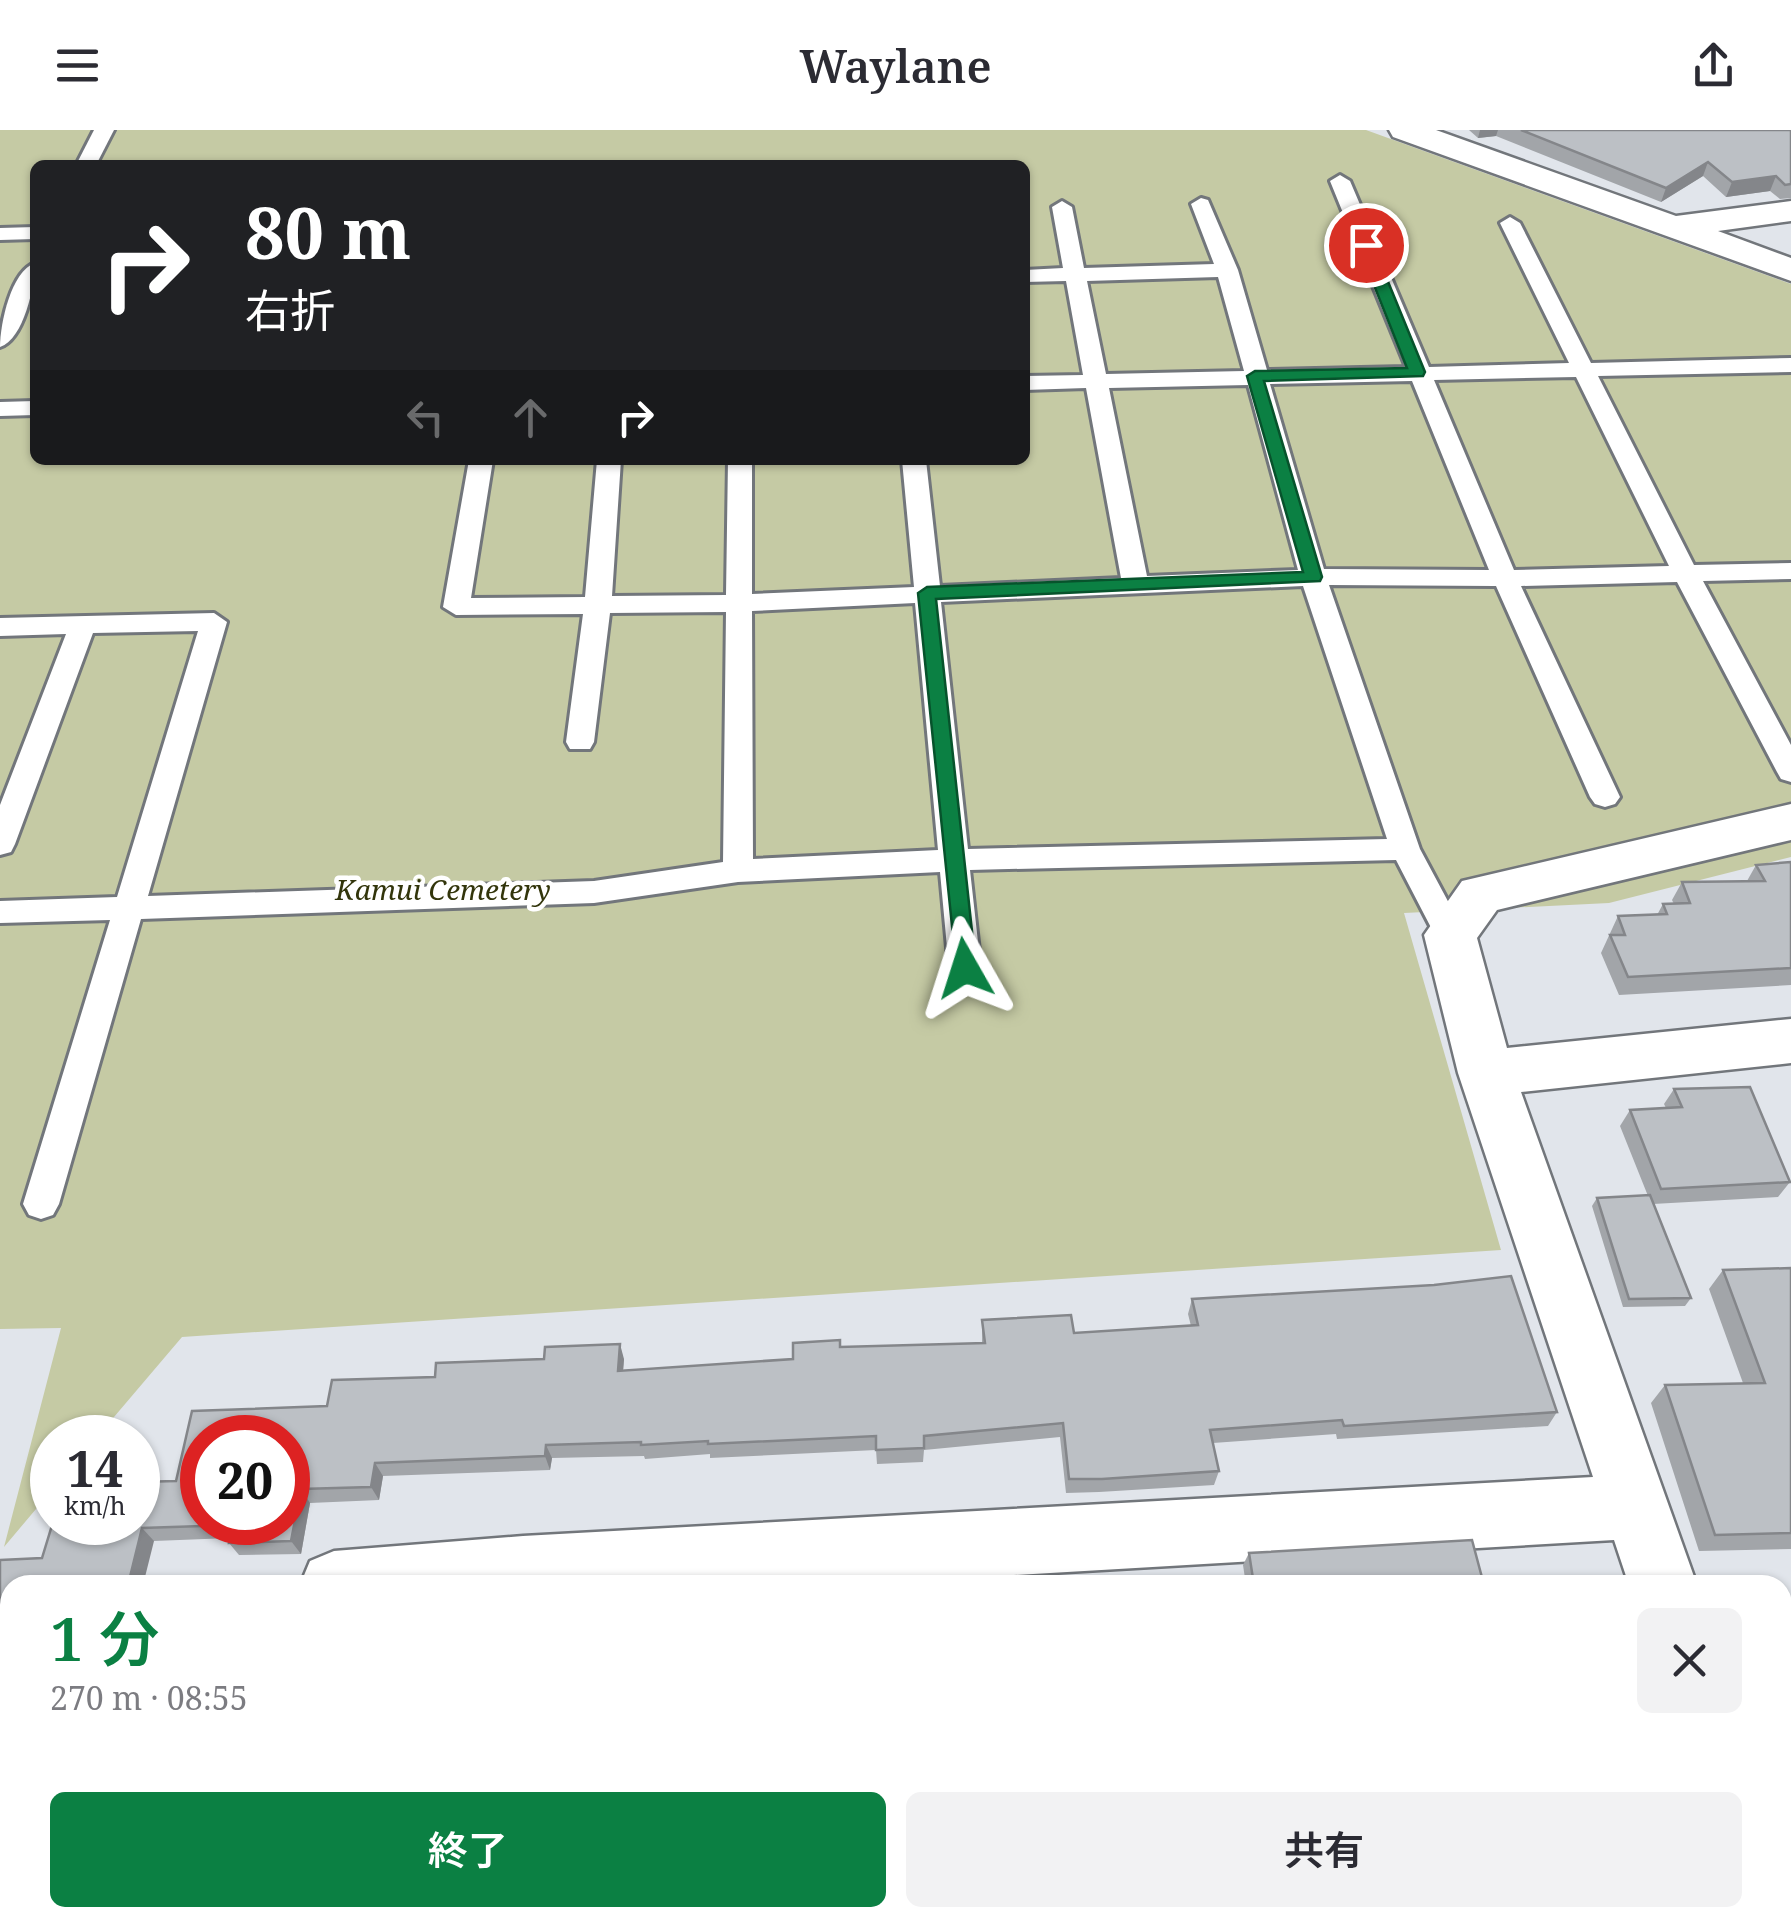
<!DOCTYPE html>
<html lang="ja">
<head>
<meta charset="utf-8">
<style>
	body { margin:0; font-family:"Noto Serif","Noto Sans JP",serif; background:#f2f2f3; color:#2b2b33; height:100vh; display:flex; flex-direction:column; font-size:38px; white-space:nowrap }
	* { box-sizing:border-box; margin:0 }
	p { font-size:32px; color:#7c7c81 }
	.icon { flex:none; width:55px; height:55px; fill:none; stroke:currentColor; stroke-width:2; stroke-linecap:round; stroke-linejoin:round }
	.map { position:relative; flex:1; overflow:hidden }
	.panel { position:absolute; left:0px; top:1445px; width:1792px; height:352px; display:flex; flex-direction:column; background:#fff; border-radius:30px 30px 0 0; box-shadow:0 2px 8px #0004 }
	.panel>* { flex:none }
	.hud { position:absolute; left:30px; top:30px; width:1000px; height:305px; border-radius:15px; box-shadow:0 2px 8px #0004; background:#202124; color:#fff; overflow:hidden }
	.speed { position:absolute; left:30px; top:1285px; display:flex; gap:20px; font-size:50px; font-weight:700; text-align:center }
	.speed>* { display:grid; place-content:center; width:130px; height:130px; border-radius:50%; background:#fff; box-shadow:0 2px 8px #0004; line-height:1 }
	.speed small { font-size:25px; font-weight:400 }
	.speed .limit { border:15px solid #d22; background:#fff; color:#111 }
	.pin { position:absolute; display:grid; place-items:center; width:85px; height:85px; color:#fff; margin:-42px; border:5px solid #fff; border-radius:50%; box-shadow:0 2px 10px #0007 }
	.me { position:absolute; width:110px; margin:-55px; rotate:354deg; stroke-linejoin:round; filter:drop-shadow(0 0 8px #0008) }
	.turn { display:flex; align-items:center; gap:35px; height:210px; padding:0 50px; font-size:45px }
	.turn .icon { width:130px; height:130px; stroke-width:2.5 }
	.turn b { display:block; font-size:70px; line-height:85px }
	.lanes { display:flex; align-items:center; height:95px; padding:0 50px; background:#0003; justify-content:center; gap:50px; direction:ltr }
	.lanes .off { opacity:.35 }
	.round { display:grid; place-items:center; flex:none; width:105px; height:105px; border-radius:15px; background:#f2f2f3 }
	.headline { display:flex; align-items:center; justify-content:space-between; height:170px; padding:0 50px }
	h1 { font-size:60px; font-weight:600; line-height:75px; color:#0b8043 }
	.button { display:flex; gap:20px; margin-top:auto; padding:20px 50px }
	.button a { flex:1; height:115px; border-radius:15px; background:#0b8043; color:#fff; font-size:40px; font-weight:600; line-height:115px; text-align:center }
	.button a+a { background:#f2f2f3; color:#2b2b33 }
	header { display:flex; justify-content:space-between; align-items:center; height:130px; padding:0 50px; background:#fff; font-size:45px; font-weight:600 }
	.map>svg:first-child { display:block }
	.green { fill:#c5caa4; fill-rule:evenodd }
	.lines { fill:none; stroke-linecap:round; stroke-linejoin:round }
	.service-casing { stroke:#72767b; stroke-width:6 }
	.minor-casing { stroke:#72767b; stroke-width:5 }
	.service { fill:#fff; fill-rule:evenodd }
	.minor { fill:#fff; fill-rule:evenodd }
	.wall { fill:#a2a5a9 }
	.shaded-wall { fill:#84868a }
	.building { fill:#bcc0c5; stroke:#84868a; stroke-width:2.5; fill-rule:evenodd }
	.route { fill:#0b8043; stroke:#07532c; stroke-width:2.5 }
	.labels { text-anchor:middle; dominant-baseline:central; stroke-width:9; stroke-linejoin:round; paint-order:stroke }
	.park-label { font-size:28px; font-style:italic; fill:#32350b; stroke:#fff }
</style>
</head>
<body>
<header><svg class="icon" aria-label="menu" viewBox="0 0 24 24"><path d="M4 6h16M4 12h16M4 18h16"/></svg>Waylane<svg class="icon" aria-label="share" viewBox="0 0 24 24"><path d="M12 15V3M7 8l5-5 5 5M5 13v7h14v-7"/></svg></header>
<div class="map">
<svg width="1791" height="1796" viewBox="0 0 1791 1796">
	<rect width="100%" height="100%" fill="#e1e5eb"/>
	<path class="green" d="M0,0H1366L1791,154V727L1609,773L1404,783L1501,1120L182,1207L97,1307L52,1308V1360L4,1417L61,1198L0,1199ZM35,35H1025V330H35Z"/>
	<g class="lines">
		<defs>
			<g id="service">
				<polygon points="94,0 114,0 96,35 76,35"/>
				<path d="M1340,45L1350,51L1429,237L1569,233L1500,93L1510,87L1520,93L1591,233L1791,228V242L1598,246L1694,435L1791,433V449L1703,451L1791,615V652L1781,649L1777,642L1677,452L1521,456L1620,667L1615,674L1605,677L1595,674L1590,667L1496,456L1329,455L1420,719L1466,805L1461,813L1450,817L1439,813L1396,730L970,740L981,839L976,848L965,851L954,848L949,839L940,742L738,752L594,773L141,789L59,1074L53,1085L41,1089L29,1085L23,1074L110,790L0,793V771L117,767L198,501L93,503L15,714L11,722L0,725V675L66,504L0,506V488L214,483L227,492L148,766L594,751L723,732L726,482L610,483L594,612L590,619H570L566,612L583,484L456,485L443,477L469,330H493L471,468L585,467L597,330H621L612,466L726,465L728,330H752V464L914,457L902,330H926L940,456L1121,448L1086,258L1025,260V246L1083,245L1066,151L1025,152V140L1063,138L1052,77L1062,71L1072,77L1084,138L1214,134L1191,74L1201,68L1208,70L1238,140L1267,240L1406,237L1330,51ZM1218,147L1244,241L1106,244L1087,151ZM1576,247L1669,436L1514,440L1434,250ZM1412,251L1489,440L1324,439L1270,254ZM1248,255L1298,440L1147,446L1109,258ZM1303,456L1387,709L968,719L941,472ZM915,473L938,720L753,729L752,481Z"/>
				<polygon points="35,97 35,109 0,110 0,98"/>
				<path d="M35,133C35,155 24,209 0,217C0,194 11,141 35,133Z"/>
				<polygon points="35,271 35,285 0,286 0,272"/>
			</g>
			<g id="minor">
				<polygon points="1389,0 1436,0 1676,86 1791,71 1791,91 1718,101 1791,128 1791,151 1393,7"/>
				<polygon points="1791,674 1791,710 1497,780 1477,808 1507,918 1791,889 1791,933 1521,962 1697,1455 1629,1455 1614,1410 844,1455 300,1455 310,1431 334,1421 523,1406 1593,1347 1458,943 1424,805 1462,751"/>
				<polygon points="10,1593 10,1668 0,1672 0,1597"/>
				<polygon points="1791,1637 1791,1712 1782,1715 1782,1640"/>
				<polygon points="1782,1740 1791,1743 1791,1796 1750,1796 1747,1788 1782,1788"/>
			</g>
		</defs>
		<use href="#service" class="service-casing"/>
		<use href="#minor" class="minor-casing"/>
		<use href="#service" class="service"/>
		<use href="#minor" class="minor"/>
	</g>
	<g class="wall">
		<polygon points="1469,0 1791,0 1791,68 1780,69 1770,61 1726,67 1703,46 1661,72 1496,6 1478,8"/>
		<polygon points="1791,732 1791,855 1619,865 1601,823 1618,786 1657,785 1663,774 1674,774 1672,770 1682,752 1747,751 1756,735"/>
		<polygon points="1674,959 1790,1052 1778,1067 1653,1074 1691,1168 1685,1176 1623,1177 1592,1076 1597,1068 1648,1066 1620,996 1630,980 1666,978 1664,974"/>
		<polygon points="1791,1138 1791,1419 1699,1421 1651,1273 1665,1255 1743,1253 1709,1159 1723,1140"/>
		<polygon points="1192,1169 1557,1282 1548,1296 1337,1309 1336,1304 1213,1313 1219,1341 1214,1355 1099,1362 1066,1363 1060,1307 924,1320 923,1332 877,1334 876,1320 710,1328 710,1324 645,1329 644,1326 552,1328 550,1340 383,1346 379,1370 310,1373 301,1424 239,1425 229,1413 230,1408 154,1411 10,1455 10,1493 0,1493 0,1430 42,1428 176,1351 327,1276 435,1247 624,1229 623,1240 793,1229 840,1217 982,1213 982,1190 1074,1203 1191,1196 1188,1184"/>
		<polygon points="1249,1423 1484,1455 1246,1455 1243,1435"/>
	</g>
	<g class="shaded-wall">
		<polygon points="1480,0 1498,0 1496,6 1478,8"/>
		<polygon points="1708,32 1703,46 1661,72 1666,58"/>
		<polygon points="1776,46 1770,61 1726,67 1732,52"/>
		<polygon points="620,1214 624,1229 622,1255 618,1241"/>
		<polygon points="546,1315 552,1328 550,1340 545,1326"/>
		<polygon points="375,1333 383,1346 379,1370 371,1357"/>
		<polygon points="301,1359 310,1373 301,1424 291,1411"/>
		<polygon points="142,1398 154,1411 143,1455 128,1455"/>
		<polygon points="333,1788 344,1788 343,1796 332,1796"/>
	</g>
	<g class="building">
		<polygon points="1521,0 1791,0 1791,54 1785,55 1776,46 1732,52 1708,32 1666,58"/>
		<polygon points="1791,732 1791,838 1628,847 1610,805 1625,805 1618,786 1667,784 1663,774 1690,773 1682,752 1765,751 1756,735"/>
		<polygon points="1750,957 1790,1052 1661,1059 1630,980 1682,977 1674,959"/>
		<polygon points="1650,1065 1691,1168 1629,1169 1597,1068"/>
		<polygon points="1791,1138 1791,1403 1715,1405 1665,1255 1765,1253 1723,1140"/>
		<path d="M1511,1146L1557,1282L1344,1296L1342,1290L1210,1300L1219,1341L1102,1349H1069L1063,1293L924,1306V1318L876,1320V1306L708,1314V1311L641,1315V1312L546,1315L545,1326L375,1333L371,1357L301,1359L291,1411L229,1413L233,1395L142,1398L128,1455H10V1481H0V1430L42,1428L53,1392H138V1352L176,1351L192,1281L327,1276L332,1250L435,1247L436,1233L544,1229L545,1217L620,1214L618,1241L793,1229V1213L840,1210V1217L985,1213L982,1190L1071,1185L1074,1203L1198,1195L1192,1169L1434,1155ZM202,1308H288V1392H202Z"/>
		<polygon points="1472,1410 1484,1455 1254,1455 1249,1423"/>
		<polygon points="0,1756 10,1756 10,1788 333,1788 332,1796 0,1796"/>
		<polygon points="676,1788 1717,1788 1719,1796 676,1796"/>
	</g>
	<polygon class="route" points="1366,110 1373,115 1425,242 1423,246 1264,251 1322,447 1320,451 936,469 976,838 965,847 957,845 918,463 927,457 1303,442 1247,246 1255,241 1407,238 1358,115"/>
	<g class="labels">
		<g class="park-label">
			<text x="443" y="759">Kamui Cemetery</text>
		</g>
	</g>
</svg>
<div class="speed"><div>14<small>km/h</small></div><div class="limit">20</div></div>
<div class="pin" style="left:1366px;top:115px;background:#d93025"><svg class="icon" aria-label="arrive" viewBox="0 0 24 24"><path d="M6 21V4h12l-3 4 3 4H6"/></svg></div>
<svg class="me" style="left:965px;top:838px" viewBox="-20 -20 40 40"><path d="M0-17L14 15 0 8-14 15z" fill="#0b8043" stroke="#fff" stroke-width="4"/></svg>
<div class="hud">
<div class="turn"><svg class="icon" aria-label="right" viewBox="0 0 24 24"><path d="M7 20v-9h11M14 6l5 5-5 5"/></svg><div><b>80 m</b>右折</div></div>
<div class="lanes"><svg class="icon off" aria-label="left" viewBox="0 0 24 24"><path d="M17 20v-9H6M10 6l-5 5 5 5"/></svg><svg class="icon off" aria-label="ahead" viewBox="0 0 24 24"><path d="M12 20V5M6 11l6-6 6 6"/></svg><svg class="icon" aria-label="right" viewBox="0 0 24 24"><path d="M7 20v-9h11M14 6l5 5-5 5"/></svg></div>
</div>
<section class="panel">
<div class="headline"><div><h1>1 分</h1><p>270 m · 08:55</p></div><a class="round"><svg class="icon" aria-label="close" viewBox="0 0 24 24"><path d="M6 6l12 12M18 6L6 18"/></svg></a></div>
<div class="button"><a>終了</a><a>共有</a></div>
</section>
</div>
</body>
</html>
